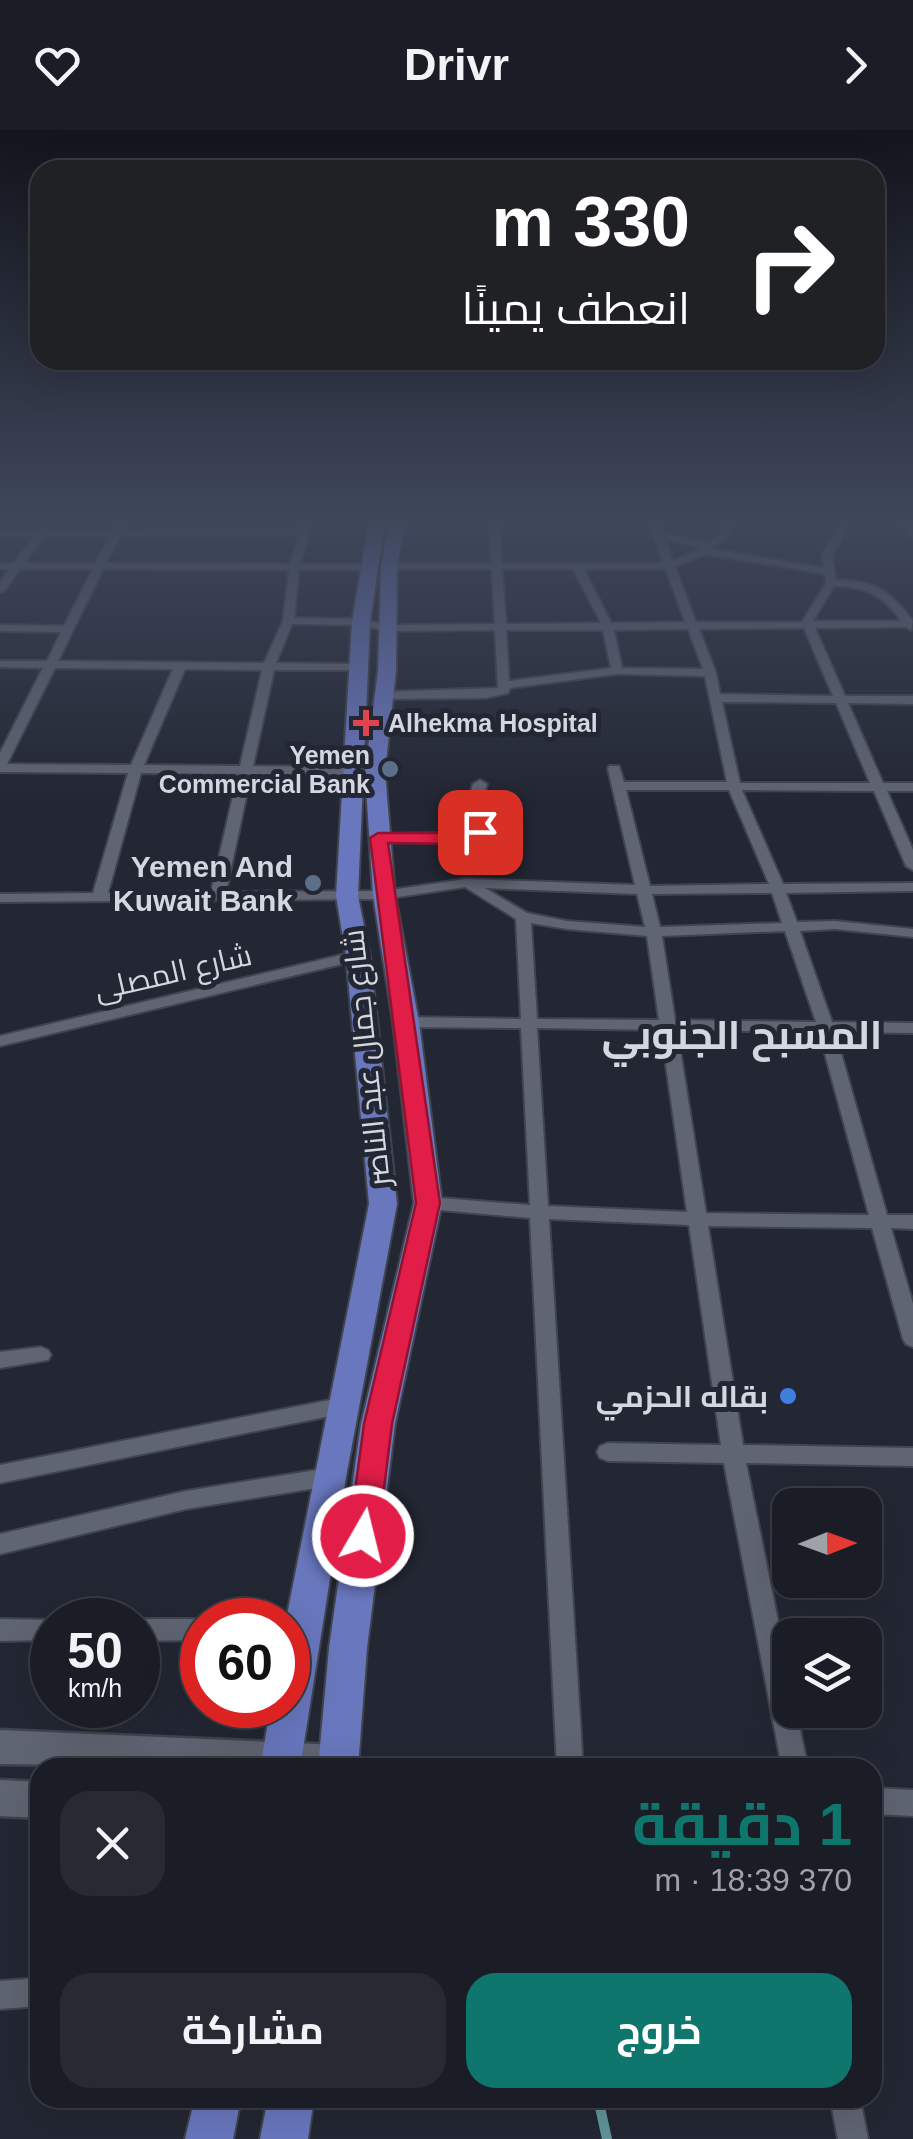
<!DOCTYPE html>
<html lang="ar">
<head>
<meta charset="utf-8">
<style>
	body { margin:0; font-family:Helvetica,Cairo,sans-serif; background:#272a32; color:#f1f3f6; direction:rtl; height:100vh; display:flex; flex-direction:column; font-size:38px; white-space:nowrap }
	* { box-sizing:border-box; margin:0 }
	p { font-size:32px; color:#9fa2a7 }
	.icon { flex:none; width:55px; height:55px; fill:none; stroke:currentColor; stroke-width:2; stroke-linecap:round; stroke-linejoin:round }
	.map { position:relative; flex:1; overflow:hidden; direction:ltr }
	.side { position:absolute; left:30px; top:1628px; width:852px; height:350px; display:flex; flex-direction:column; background:#1a1d26; border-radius:30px; box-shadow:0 10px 40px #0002,0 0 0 2px #383b43; direction:rtl }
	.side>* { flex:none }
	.hud { position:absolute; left:30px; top:30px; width:855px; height:210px; border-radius:30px; box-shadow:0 10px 40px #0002,0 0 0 2px #383b43; direction:rtl; background:#202124; color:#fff; overflow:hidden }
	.needle { width:65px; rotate:89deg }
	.fabs { position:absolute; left:772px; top:1358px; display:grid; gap:20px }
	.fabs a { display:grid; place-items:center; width:110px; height:110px; border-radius:20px; background:#1a1d26; box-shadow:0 10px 40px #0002,0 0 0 2px #383b43; font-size:50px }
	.speed { position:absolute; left:30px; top:1468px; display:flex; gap:20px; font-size:50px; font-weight:700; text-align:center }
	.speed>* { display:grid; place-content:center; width:130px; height:130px; border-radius:50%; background:#1a1d26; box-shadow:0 10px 40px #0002,0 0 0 2px #383b43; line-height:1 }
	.speed small { font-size:25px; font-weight:400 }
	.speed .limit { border:15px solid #d22; background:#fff; color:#111 }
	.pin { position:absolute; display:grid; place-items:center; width:85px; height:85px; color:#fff; margin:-42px; border-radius:20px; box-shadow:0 5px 15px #0006 }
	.me { position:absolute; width:110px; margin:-55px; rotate:8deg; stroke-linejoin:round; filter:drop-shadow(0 0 8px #0008) }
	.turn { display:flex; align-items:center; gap:35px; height:210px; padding:0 30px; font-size:45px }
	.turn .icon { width:130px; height:130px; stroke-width:2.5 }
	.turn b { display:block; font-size:70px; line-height:85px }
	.round { display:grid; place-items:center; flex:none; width:105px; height:105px; border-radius:30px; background:#272a32 }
	.headline { display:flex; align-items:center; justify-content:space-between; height:170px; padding:0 30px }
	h1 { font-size:60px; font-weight:700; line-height:75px; color:#0f766e }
	.button { display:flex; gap:20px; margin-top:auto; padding:20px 30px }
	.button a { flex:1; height:115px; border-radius:30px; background:#0f766e; color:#fff; font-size:40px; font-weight:700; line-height:115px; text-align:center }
	.button a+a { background:#272a32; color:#f1f3f6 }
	header { display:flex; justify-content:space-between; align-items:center; height:130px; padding:0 30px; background:#1a1d26; font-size:45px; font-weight:700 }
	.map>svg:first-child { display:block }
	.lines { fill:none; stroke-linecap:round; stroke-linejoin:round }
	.stream { stroke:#619599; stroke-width:10 }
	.minor-casing { stroke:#40444d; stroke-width:4 }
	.secondary-casing { stroke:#40444d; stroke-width:5 }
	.primary-casing { stroke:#40444d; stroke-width:4 }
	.minor { fill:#606573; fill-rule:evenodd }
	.secondary { fill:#606573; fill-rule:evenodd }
	.primary { fill:#6977be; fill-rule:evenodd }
	.route { fill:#e11d48; stroke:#92132f; stroke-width:2.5 }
	.health-dot { fill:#e0444e; stroke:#232733; stroke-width:4 }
	.service-dot { fill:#5c6f8a; stroke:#232733; stroke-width:4 }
	.shop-dot { fill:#3f7fe0; stroke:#232733; stroke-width:4 }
	.labels { text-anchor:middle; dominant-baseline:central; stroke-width:10; stroke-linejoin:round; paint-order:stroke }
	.far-poi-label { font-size:25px; font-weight:bold; fill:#d4d7df; stroke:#232733; text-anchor:start }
	.poi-label { font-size:30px; font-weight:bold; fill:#d4d7df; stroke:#232733; text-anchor:end }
	.street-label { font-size:30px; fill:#d4d7df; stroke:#232733 }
	.district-label { font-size:40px; font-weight:bold; fill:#d4d7df; stroke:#232733 }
</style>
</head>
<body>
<header><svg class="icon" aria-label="forward" viewBox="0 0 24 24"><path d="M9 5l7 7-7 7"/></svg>Drivr<svg class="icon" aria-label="heart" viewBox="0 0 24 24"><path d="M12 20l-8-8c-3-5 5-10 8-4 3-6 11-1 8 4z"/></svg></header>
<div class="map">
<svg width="913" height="2009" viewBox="0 0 913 2009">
	<rect width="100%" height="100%" fill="#232733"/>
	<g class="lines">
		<polyline class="stream" points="598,1968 607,2009"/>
		<defs>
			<g id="minor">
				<path d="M120,392L125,395L123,400L301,399L303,392H313L300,434H368L373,437L368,440H299L294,488L361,489L387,495L495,494L492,439H389L384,436L389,433H491L489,392H499L502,433H663L648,392H658L662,403L708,413L721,403L722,392H732L729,406L712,419L824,438L822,425L841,392H851L832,425L836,450C877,451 889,460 913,491L911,500L906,497L815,498L845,566H913V574L848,573L883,653H913V661H887L913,720V740L906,736L874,661L742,660L783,754L913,753V761L786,763L797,792L835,791L913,799V807L835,799L800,801L832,892L913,893V903L835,902L887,1085H913V1099L891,1098L913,1174V1217L906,1214L903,1209L872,1098L708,1096L743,1315L913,1318V1336L746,1333L790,1550V1580H796L808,1638H782L724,1333L608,1331L600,1328L597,1322L600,1316L608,1313L721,1315L689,1095L549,1089L583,1638H557L530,1088L428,1079L419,1073L428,1067L530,1075L521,898L406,897L398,892L406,887L521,889L516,789L465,757L384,769L0,772V764L93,763L128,643L0,642V623L43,538L0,537V531H47L61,502L0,501V495L64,496L93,439H20L4,461L0,462V452L9,439H0V433H14L34,406H0V400H38L44,396L48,400H113ZM299,405L290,434L106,433L120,406ZM44,406H110L96,433H24ZM665,410L702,417L673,431ZM705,424L825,444L826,453L802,492H696L675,437ZM103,439L289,440L283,491L264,533L58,531ZM502,439H573L601,493L506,494ZM584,439H666L685,492L611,493ZM834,456C866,457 883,465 901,491H813ZM292,494L361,495L387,501L495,500L498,558L379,562L377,565L383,569L486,568L508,563L510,558L617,544L705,546L727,652H624L619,636H609L608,639L635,755L466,749L384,761L226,762L251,644L353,645L359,641L353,637L253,636L274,540H358L364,537L358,534L276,533ZM804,498L833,566L720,564L716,543L699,499ZM688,499L703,539L622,538L614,500ZM506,500H603L611,538L509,551ZM55,538L173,539L131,635L7,634ZM185,539L262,540L240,636L144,635ZM722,572L836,573L870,653H740ZM141,643L238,644L211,762L108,763ZM626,660H729L769,754L650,756ZM485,758L637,764L645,797L567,791L527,783ZM772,763L782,793L660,797L652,764ZM531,793L567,799L647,806L659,890L537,889ZM785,801L816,892L675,890L662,806ZM537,898L661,900L687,1082L548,1076ZM677,900L819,902L869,1085L706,1083Z"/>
				<polygon points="898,392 908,392 913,398 913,408"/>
				<polygon points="480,650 487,654 482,673 486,702 481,710 379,712 372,708 379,704 472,703 468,673 473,654"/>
				<polygon points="358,821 366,826 363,829 0,916 0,906"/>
				<polygon points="41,1217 48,1220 51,1225 48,1230 0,1238 0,1222"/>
				<polygon points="345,1267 352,1269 355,1275 352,1281 345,1283 0,1353 0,1335"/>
				<polygon points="329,1338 337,1341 340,1347 337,1353 329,1356 186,1379 0,1424 0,1404 186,1361"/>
				<polygon points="0,1489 54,1490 52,1510 0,1511"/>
				<polygon points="138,1489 202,1489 202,1510 138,1511"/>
				<polygon points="872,1658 913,1660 913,1686 872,1684"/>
				<polygon points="40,1848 40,1876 0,1879 0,1851"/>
				<polygon points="830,1968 860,1968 868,2009 838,2009"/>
			</g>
			<g id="secondary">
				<polygon points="0,1600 338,1615 351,1620 356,1632 354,1638 0,1634"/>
				<polygon points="0,1650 40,1652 40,1688 0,1686"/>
			</g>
			<g id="primary">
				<polygon points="369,392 385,392 370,492 358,766 370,826 397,1074 346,1347 300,1638 260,1638 271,1575 288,1575 286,1490 369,1074 346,826 336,766 352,492"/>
				<polygon points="389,392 405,392 397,436 396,541 385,641 395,765 419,892 442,1073 395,1294 367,1518 358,1638 318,1638 329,1518 361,1294 414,1073 393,892 373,765 365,641 378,541 381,436"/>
				<polygon points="195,1968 241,1968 233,2009 185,2009"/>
				<polygon points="268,1968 314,1968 308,2009 260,2009"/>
			</g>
		</defs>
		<use href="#minor" class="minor-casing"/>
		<use href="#secondary" class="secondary-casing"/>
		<use href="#primary" class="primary-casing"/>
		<use href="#minor" class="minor"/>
		<use href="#secondary" class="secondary"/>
		<use href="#primary" class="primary"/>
	</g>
	<linearGradient id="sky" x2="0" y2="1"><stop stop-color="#13151c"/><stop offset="0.58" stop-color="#3f475b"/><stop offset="1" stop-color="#3f475b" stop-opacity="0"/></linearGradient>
	<rect width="913" height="673" fill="url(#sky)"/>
	<polygon class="route" points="480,697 488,702 469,714 388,713 440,1073 392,1294 378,1406 374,1415 363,1419 353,1415 349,1406 364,1294 416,1073 370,708 378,703 465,703"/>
	<path class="health-dot" d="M361 578h10v10h10v10h-10v10h-10v-10h-10v-10h10z"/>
	<g class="service-dot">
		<circle cx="390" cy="639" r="10"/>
		<circle cx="313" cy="753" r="10"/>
	</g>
	<circle class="shop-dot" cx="788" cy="1266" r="10"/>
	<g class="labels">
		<g class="far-poi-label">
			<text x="388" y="593">Alhekma Hospital</text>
			<text x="370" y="625" text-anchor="end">Yemen<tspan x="370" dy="29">Commercial Bank</tspan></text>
		</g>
		<g class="poi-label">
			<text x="293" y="736">Yemen And<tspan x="293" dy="34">Kuwait Bank</tspan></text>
			<text x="768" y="1266">بقاله الحزمي</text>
		</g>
		<g class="street-label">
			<text transform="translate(173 842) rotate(-13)">شارع المصلى</text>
			<text transform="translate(366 928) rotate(-96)">شارع جمال عبد الناصر</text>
		</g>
		<g class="district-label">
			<text x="742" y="905">المسبح الجنوبي</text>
		</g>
	</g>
</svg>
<div class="fabs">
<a><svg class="needle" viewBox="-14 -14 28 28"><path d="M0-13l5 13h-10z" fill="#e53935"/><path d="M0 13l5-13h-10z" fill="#9fa2a7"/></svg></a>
<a><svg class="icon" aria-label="layers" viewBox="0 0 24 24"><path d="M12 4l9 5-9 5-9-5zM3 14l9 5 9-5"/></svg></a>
</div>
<div class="speed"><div>50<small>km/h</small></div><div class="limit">60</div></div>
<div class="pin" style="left:480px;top:702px;background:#d93025"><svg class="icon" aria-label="arrive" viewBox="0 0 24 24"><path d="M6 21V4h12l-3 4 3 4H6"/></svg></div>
<svg class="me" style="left:363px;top:1406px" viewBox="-20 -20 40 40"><circle r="17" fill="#e11d48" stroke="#fff" stroke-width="3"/><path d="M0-11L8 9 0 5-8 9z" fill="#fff"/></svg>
<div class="hud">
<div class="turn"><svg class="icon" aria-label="right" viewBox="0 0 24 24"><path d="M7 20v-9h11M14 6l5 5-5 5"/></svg><div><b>330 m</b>انعطف يمينًا</div></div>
</div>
<section class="side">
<div class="headline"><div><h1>1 دقيقة</h1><p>370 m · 18:39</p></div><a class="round"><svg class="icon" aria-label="close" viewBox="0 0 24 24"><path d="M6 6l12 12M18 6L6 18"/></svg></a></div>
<div class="button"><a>خروج</a><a>مشاركة</a></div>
</section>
</div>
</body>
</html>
